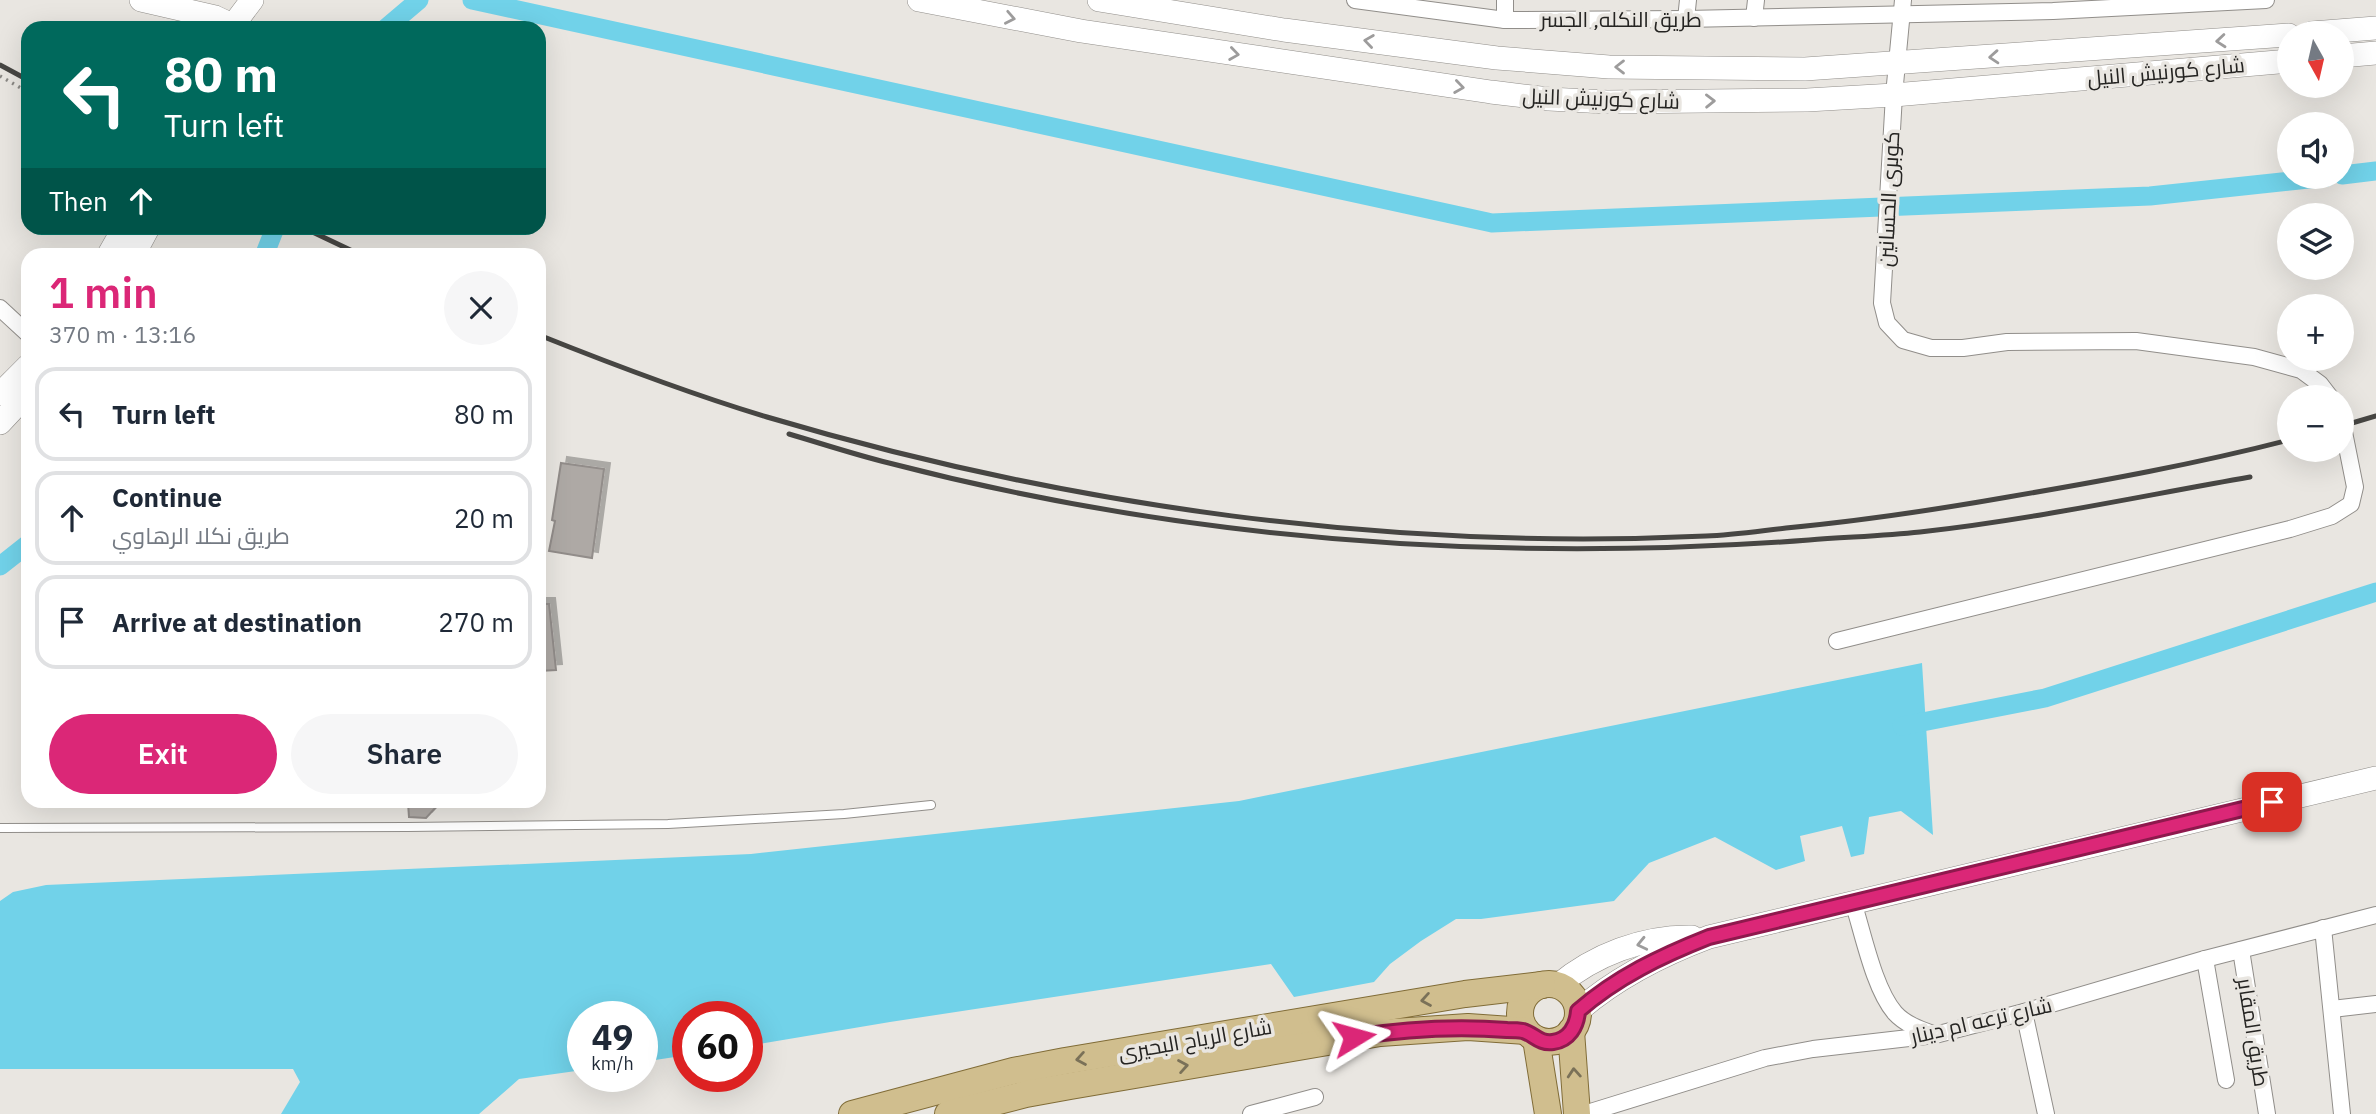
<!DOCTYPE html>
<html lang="en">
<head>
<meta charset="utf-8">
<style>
	body { margin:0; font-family:"IBM Plex Sans",Cairo,sans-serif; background:#f6f6f7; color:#1f2937; height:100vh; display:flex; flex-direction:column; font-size:26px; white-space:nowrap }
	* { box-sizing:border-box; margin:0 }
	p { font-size:23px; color:#747a83 }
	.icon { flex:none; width:38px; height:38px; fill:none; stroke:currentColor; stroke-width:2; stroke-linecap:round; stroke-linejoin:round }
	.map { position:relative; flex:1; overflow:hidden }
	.side { position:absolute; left:21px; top:248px; width:525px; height:560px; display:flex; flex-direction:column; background:#fff; border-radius:21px; box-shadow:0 7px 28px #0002 }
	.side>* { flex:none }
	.banner { position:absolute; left:21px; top:21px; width:525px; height:214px; border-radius:21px; box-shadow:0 7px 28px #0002; background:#00695c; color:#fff; overflow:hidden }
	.needle { width:46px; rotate:172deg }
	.controls { position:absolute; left:2277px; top:21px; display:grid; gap:14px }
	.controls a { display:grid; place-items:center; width:77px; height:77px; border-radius:50%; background:#fff; box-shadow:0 7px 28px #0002; font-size:35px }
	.speed { position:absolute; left:567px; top:1001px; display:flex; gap:14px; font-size:35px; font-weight:700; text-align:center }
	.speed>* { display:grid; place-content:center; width:91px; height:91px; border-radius:50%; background:#fff; box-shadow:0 7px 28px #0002; line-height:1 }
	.speed small { font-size:18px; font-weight:400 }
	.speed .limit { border:10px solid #d22; background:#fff; color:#111 }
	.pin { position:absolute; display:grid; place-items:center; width:60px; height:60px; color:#fff; margin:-30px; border-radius:14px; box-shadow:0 4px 10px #0006 }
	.me { position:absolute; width:77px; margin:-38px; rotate:82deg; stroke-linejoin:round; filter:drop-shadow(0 0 5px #0008) }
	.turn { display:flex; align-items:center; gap:24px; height:147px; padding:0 28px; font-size:32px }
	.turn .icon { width:91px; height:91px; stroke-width:2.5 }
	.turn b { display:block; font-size:49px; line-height:60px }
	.then { display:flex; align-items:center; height:66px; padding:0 28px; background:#0003; gap:14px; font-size:26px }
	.round { display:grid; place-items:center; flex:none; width:74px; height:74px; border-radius:37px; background:#f6f6f7 }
	.head { display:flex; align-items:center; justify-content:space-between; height:119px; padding:0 28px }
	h1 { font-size:42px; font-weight:600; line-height:52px; color:#db2777 }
	.primary-button { display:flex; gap:14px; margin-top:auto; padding:14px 28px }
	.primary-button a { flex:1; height:80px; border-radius:42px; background:#db2777; color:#fff; font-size:28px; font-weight:600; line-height:80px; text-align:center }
	.primary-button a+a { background:#f6f6f7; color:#1f2937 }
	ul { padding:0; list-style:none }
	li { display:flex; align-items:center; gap:21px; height:94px; margin:0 14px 10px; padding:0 14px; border:4px solid #e0e1e3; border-radius:21px }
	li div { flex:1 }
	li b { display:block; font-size:26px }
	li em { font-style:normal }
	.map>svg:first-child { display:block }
	.water { fill:#71d2e9 }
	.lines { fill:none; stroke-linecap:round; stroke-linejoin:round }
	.canal { stroke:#71d2e9; stroke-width:19 }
	.building { fill:#aea9a5; stroke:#928d8a; stroke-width:2; filter:url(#shadow) }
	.lane-casing { stroke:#918e8a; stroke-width:10 }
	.street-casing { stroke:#918e8a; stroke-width:18 }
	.secondary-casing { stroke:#918e8a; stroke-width:24 }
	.primary-casing { stroke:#806c37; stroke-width:28 }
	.path { stroke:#8a8884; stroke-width:3.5; stroke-dasharray:2 5; stroke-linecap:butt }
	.lane { stroke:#fff; stroke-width:8 }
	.street { stroke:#fff; stroke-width:16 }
	.secondary { stroke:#fff; stroke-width:23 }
	.primary { stroke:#d0be8e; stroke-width:26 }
	.rail { stroke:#474643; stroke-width:5 }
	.oneway { stroke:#9d9c9c }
	.oneway2 { stroke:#7a7158 }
	.route-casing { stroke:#8e194d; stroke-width:18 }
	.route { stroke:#db2777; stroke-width:12 }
	.labels { text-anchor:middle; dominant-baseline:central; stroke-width:7; stroke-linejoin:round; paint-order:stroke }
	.street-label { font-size:21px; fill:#252422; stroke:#e9e6e1 }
</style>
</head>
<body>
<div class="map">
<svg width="2376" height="1114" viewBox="0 0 2376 1114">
	<defs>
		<filter id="shadow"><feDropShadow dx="6" dy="-6" stdDeviation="0" flood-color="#0004"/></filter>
	</defs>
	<rect width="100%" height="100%" fill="#e9e6e1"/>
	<polygon class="water" points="1922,663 1933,835 1901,811 1869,817 1864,854 1851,857 1842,826 1800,836 1805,861 1776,870 1715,837 1649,863 1614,901 1481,919 1456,919 1421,941 1390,964 1374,982 1294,997 1271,964 890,1022 747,1046 747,1017 688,1017 688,1055 642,1062 642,1017 583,1017 583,1070 519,1079 479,1114 281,1114 300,1082 293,1069 0,1069 0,901 13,892 46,885 751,854 1239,801"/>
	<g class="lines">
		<g class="canal">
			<polyline points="472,0 1492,223 2150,196 2327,177"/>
			<polyline points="386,28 419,0"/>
			<polyline points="2342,175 2376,171"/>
			<polyline points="264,256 275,228"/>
			<polyline points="0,566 28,544"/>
			<polyline points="1902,726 2045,698 2376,592"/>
		</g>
	</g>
	<g class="building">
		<polygon points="561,463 604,469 592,558 549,551 555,521 552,520"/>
		<polygon points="539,604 549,604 556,670 539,671"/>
		<polygon points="418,802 437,806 426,818 409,817 408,803"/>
	</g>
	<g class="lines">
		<defs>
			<polyline id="lane" points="0,828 408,827 668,824 844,814 931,805"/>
			<g id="street">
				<polyline points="1355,0 1505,20 1686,19 2053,11 2266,0"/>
				<polyline points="1903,0 1894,95 1882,303 1887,323 1903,340 1931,348 1963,348 2007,342 2136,341 2254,357 2301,370 2320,384 2330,397"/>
				<polyline points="1754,18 1756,0"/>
				<polyline points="1686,19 1688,0"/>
				<polyline points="1505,20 1505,0"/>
				<polyline points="0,308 28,334"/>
				<polyline points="1837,641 2290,529 2332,516 2351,504 2355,487 2342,422"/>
				<path d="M1853,902C1863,933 1874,989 1895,1013C1905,1024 1919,1029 1933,1034"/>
				<polyline points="2323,928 2342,1114"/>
				<polyline points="2241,950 2267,1114"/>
				<polyline points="2205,959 2226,1080"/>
				<polyline points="2332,1009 2376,1004"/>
				<polyline points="2024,1012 2046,1114"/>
				<polyline points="1251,1114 1315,1097"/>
				<polyline points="1584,1114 1765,1058 1813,1049 1935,1035 2024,1012 2205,959 2376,915"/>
			</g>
			<g id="secondary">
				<polyline points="141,0 215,17 232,25"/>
				<polyline points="919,0 1081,31 1491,92 1549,99 1607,102 1807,100 1894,95 2289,61"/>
				<polyline points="1099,0 1284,30 1497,58 1609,67 1805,69 2289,35"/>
				<polyline points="231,28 252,0"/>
				<polyline points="2312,33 2376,28"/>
				<polyline points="2342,56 2376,53"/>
				<polyline points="108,256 124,228"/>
				<polyline points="133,256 148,228"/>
				<polyline points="0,394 28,366"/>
				<polyline points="0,423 28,393"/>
				<path d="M1557,986C1594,955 1643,936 1692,937"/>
				<path d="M1578,1011C1617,977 1661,955 1709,937L2376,778"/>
			</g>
			<g id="primary">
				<circle cx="1549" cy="1013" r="29"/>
				<polyline points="1571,1031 1577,1114"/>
				<polyline points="1536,1039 1548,1114"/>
				<polyline points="852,1114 1013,1071 1065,1061 1465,994 1542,985"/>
				<polyline points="948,1114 1026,1094 1070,1086 1380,1033 1468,1027 1526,1031"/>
			</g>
		</defs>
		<use href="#lane" class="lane-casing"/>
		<use href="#street" class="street-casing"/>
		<use href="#secondary" class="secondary-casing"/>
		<use href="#primary" class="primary-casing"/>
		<polyline class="path" points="0,76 28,92"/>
		<use href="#lane" class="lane"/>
		<use href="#street" class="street"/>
		<use href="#secondary" class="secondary"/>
		<use href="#primary" class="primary"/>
		<g class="rail">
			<polyline points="0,65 28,80"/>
			<polyline points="304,228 363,256"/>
			<path d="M539,335C614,365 690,394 767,417C1070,507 1390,551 1706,536C1732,535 1759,531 1786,528C1860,521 1934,510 2008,497C2102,481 2196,464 2289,440"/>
			<polyline points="2342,426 2376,416"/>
			<path d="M789,434C823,444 856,455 889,463C1189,541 1501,563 1809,540C1846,537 1883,536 1920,532C2030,520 2141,496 2250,477"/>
		</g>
	</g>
	<defs><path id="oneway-chevron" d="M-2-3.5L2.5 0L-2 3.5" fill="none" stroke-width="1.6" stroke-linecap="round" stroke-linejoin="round" transform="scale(1.75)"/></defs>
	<g class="oneway">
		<use href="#oneway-chevron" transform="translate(1010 18) rotate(11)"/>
		<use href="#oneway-chevron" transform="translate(1369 41) rotate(-172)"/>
		<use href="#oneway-chevron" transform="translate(2221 41) rotate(175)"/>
		<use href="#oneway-chevron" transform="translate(1234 54) rotate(8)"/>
		<use href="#oneway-chevron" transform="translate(1994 57) rotate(176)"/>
		<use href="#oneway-chevron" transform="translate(1620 67) rotate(-180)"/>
		<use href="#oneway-chevron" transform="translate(1459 87) rotate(8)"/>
		<use href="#oneway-chevron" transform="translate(1710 101) rotate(-1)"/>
		<use href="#oneway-chevron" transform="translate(1642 944) rotate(167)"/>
	</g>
	<g class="oneway2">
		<use href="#oneway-chevron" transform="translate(1426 1000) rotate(170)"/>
		<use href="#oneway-chevron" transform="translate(1081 1059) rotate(170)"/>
		<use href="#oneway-chevron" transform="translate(1183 1066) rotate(-10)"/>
		<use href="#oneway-chevron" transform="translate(1574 1073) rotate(-94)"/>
	</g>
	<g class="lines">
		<defs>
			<path id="route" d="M1354,1037C1405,1029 1456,1026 1507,1030C1512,1030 1518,1030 1523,1031C1534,1034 1539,1044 1553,1042C1569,1040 1577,1026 1578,1011C1617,977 1661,956 1709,937L2272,802"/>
		</defs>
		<use href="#route" class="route-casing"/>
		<use href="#route" class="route"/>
	</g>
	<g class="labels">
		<g class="street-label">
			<text x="1621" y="19">طريق النكله, الجسر</text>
			<text transform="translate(2166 71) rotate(-5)">شارع كورنيش النيل</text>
			<text transform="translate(1601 98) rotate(2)">شارع كورنيش النيل</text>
			<text transform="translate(1888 199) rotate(-87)">كوبرى الحسانين</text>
			<text transform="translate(1981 1020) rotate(-13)">شارع ترعه ام دينار</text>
			<text transform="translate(2254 1032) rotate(81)">طريق المقابر</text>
			<text transform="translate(1195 1039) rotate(-10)">شارع الرياح البحيرى</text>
		</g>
	</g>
</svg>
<div class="controls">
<a><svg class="needle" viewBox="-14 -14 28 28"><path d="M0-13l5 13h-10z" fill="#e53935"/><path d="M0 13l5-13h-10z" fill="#747a83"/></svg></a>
<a><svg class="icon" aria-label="sound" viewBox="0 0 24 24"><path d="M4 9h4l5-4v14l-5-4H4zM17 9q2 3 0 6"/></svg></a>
<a><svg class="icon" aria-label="layers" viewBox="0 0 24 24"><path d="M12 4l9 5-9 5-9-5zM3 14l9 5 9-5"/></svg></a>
<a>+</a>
<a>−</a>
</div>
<div class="speed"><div>49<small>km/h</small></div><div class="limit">60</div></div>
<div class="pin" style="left:2272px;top:802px;background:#d93025"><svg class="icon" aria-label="arrive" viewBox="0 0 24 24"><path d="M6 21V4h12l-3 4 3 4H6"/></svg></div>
<svg class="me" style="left:1354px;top:1037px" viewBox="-20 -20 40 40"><path d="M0-17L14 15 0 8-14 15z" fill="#db2777" stroke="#fff" stroke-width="4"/></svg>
<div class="banner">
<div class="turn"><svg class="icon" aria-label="left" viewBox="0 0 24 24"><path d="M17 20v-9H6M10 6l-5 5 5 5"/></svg><div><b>80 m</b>Turn left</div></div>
<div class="then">Then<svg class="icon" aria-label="ahead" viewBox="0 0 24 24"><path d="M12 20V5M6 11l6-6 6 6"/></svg></div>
</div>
<section class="side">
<div class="head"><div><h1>1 min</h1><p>370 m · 13:16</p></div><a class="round"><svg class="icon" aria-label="close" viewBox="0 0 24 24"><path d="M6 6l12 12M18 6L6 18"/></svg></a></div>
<ul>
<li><svg class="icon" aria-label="left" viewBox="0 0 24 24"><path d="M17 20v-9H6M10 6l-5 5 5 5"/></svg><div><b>Turn left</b></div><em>80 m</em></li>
<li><svg class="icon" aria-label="ahead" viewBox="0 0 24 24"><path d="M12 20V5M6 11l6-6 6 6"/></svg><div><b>Continue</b><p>طريق نكلا الرهاوي</p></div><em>20 m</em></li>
<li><svg class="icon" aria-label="arrive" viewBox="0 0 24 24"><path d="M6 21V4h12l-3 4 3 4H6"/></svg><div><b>Arrive at destination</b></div><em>270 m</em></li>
</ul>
<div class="primary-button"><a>Exit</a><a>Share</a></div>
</section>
</div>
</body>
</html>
